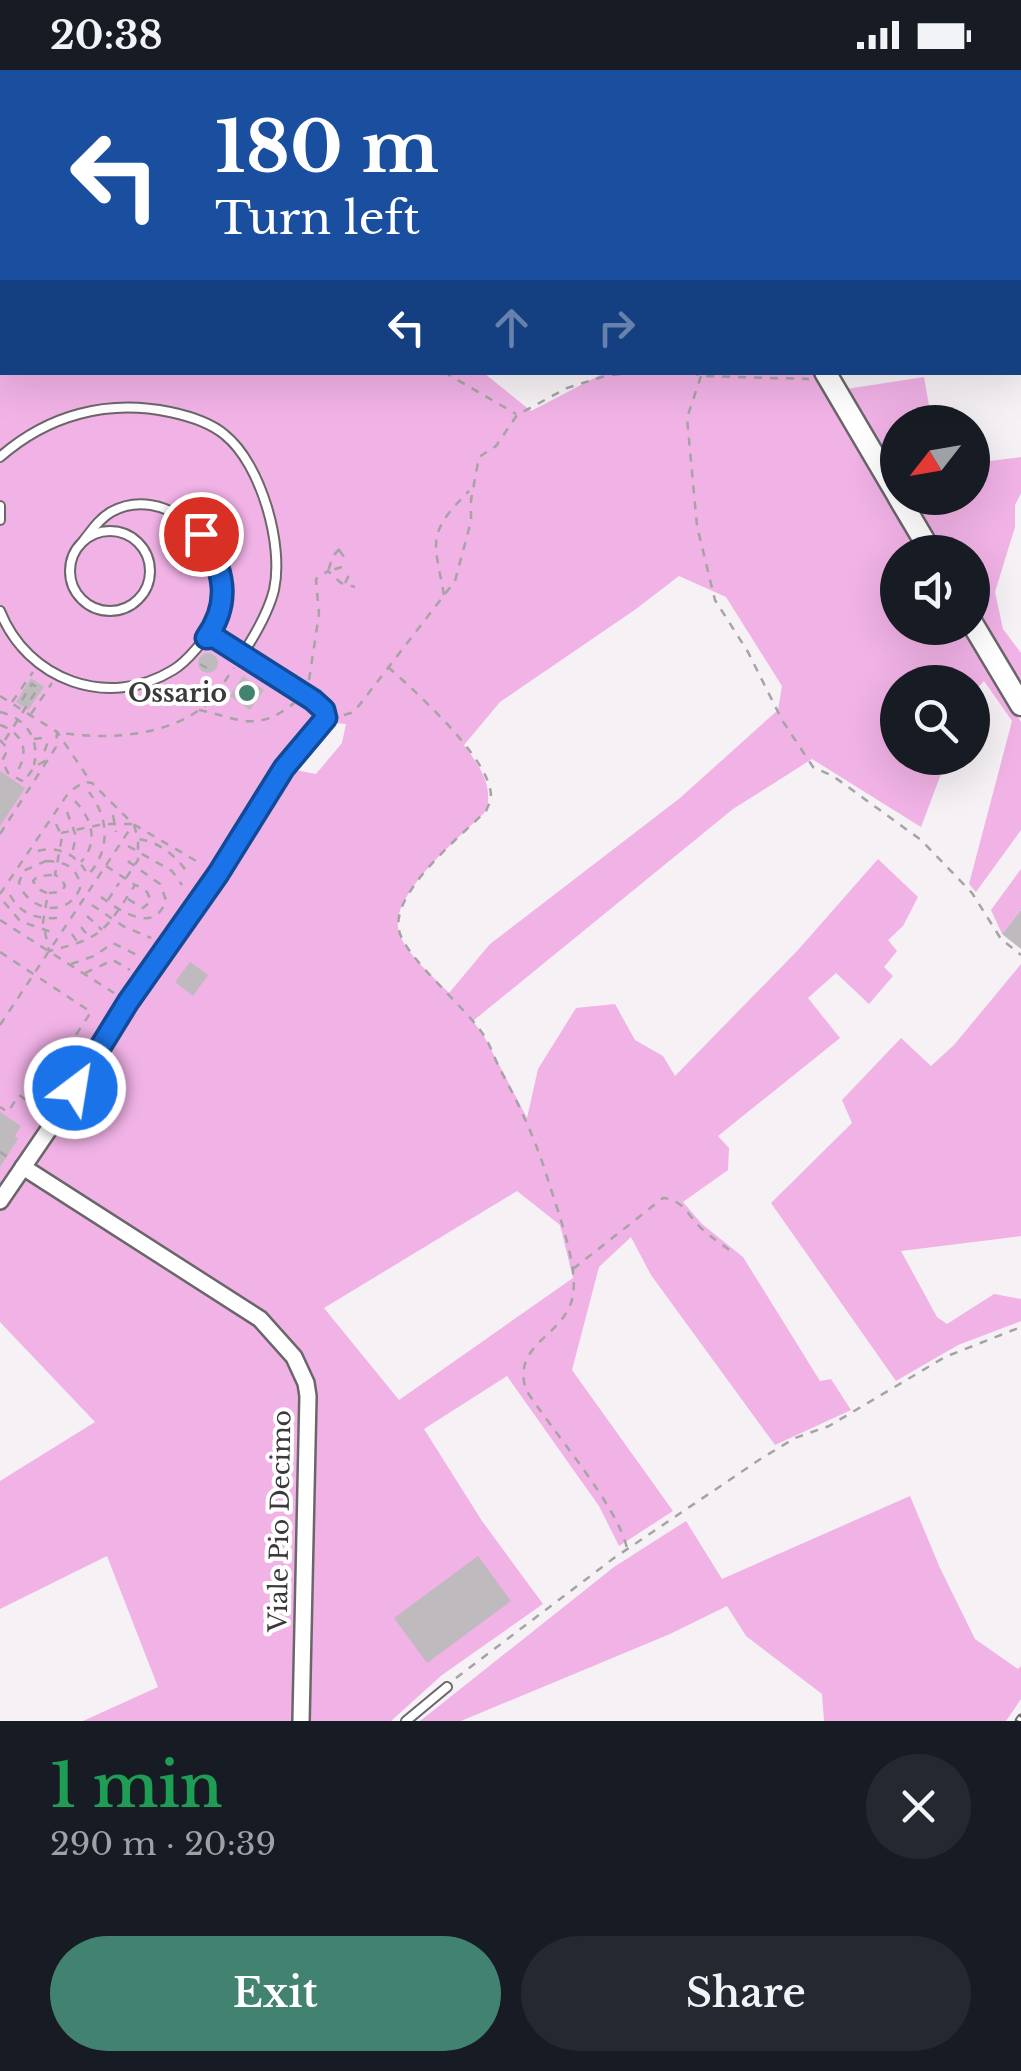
<!DOCTYPE html>
<html lang="en">
<head>
<meta charset="utf-8">
<style>
	body { margin:0; font-family:"Libre Baskerville",serif; background:#242831; color:#f1f3f6; height:100vh; display:flex; flex-direction:column; font-size:38px; white-space:nowrap }
	* { box-sizing:border-box; margin:0 }
	p { font-size:32px; color:#9ea1a6 }
	.icon { flex:none; width:55px; height:55px; fill:none; stroke:currentColor; stroke-width:2; stroke-linecap:round; stroke-linejoin:round }
	.map { position:relative; height:1651px; overflow:hidden }
	.details { display:flex; flex-direction:column; background:#171b24; flex:1 }
	.details>* { flex:none }
	.hud { position:absolute; left:0px; top:0px; width:1022px; height:305px; box-shadow:0 10px 40px #0002; background:#1a4fa0; color:#fff; overflow:hidden }
	.needle { width:65px; rotate:239deg }
	.fabs { position:absolute; left:880px; top:335px; display:grid; gap:20px }
	.fabs a { display:grid; place-items:center; width:110px; height:110px; border-radius:50%; background:#171b24; box-shadow:0 10px 40px #0002; font-size:50px }
	.pin { position:absolute; display:grid; place-items:center; width:85px; height:85px; color:#fff; margin:-42px; border:5px solid #fff; border-radius:50%; box-shadow:0 2px 10px #0007 }
	.me { position:absolute; width:110px; margin:-55px; rotate:31deg; stroke-linejoin:round; filter:drop-shadow(0 0 8px #0008) }
	.turn { display:flex; align-items:center; gap:35px; height:210px; padding:0 50px; font-size:45px }
	.turn .icon { width:130px; height:130px; stroke-width:2.5 }
	.turn b { display:block; font-size:70px; line-height:85px }
	.lanes { display:flex; align-items:center; height:95px; padding:0 50px; background:#0003; justify-content:center; gap:50px; direction:ltr }
	.lanes .off { opacity:.35 }
	.round { display:grid; place-items:center; flex:none; width:105px; height:105px; border-radius:52px; background:#242831 }
	.headline { display:flex; align-items:center; justify-content:space-between; height:170px; padding:0 50px }
	h1 { font-size:60px; font-weight:600; line-height:75px; color:#1e9e55 }
	.primary-button { display:flex; gap:20px; margin-top:auto; padding:20px 50px }
	.primary-button a { flex:1; height:115px; border-radius:60px; background:#428270; color:#fff; font-size:40px; font-weight:600; line-height:115px; text-align:center }
	.primary-button a+a { background:#242831; color:#f1f3f6 }
	.status { display:flex; justify-content:space-between; align-items:center; height:70px; padding:0 50px; background:#171b24; direction:ltr }
	.status svg { height:28px; fill:currentColor }
	.map>svg:first-child { display:block }
	.green { fill:#f1b2e6; fill-rule:evenodd }
	.building { fill:#bfbabe }
	.lines { fill:none; stroke-linecap:round; stroke-linejoin:round }
	.service-casing { stroke:#6a666a; stroke-width:12 }
	.minor-casing { stroke:#6a666a; stroke-width:20 }
	.tertiary-casing { stroke:#6a666a; stroke-width:25 }
	.path { stroke:#a6a3a5; stroke-width:2.5; stroke-dasharray:8 8; stroke-linecap:butt }
	.service { stroke:#fff; stroke-width:8 }
	.minor { stroke:#fff; stroke-width:15 }
	.tertiary { stroke:#fff; stroke-width:20 }
	.rail-casing { stroke:#6c6a6b; stroke-width:9 }
	.rail { stroke:#fff; stroke-width:5; stroke-dasharray:15; stroke-linecap:butt }
	.route-casing { stroke:#114b97; stroke-width:25 }
	.route { stroke:#1a73e8; stroke-width:18 }
	.poi-dot { fill:#428270; stroke:#fff; stroke-width:4 }
	.labels { text-anchor:middle; dominant-baseline:central; stroke-width:8; stroke-linejoin:round; paint-order:stroke }
	.poi-label { font-size:25px; font-weight:bold; fill:#3b393a; stroke:#fff; text-anchor:end }
	.street-label { font-size:25px; fill:#3b393a; stroke:#fff }
</style>
</head>
<body>
<div class="status"><b>20:38</b><svg viewBox="0 0 49 12"><path d="M0 12V9h3v3zM5 12V6h3v6zM10 12V3h3v9zM15 12V0h3v12zM26 1h20v11H26zM47 4h2v5h-2z"/></svg></div>
<div class="map">
<svg width="1021" height="1651" viewBox="0 0 1021 1651">
	<rect width="100%" height="100%" fill="#f6f1f5"/>
	<g class="green">
		<path d="M0,0H215L2,2V302L484,303L531,341L604,303H812L920,482H898V558H965L1021,652V760L976,822L969,814L1012,651L984,611L973,623L972,612H898V688H947L921,757L812,689L733,739L473,951L485,968L527,1048L538,999L576,938L615,934L635,970L663,986L675,1006L798,880L878,789L918,827L903,856L888,870L897,881L884,897L893,906L869,934L836,903L808,928L840,968L718,1066L729,1078L728,1100L683,1132L702,1154L743,1187L820,1311L831,1309L851,1340L775,1375L651,1205L631,1167L599,1197L572,1300L673,1441L619,1476L599,1436L507,1306L424,1359L482,1451L543,1534L442,1605L391,1651H83L158,1617L107,1486L0,1539V1411L95,1352L0,1252ZM679,506L726,527L782,616L778,640L680,728L490,874L449,923C433,906 407,885 399,863C387,825 462,766 486,741C494,715 479,696 464,675L500,632L636,539ZM324,652L346,654L342,673L316,704L285,698ZM517,1121L560,1155L573,1208L399,1330L324,1238Z"/>
		<polygon points="924,307 932,352 898,352 897,416 840,320"/>
		<polygon points="1021,387 1021,423 1015,435 1015,457 995,522 1003,559 1021,583 1021,623 973,542 972,482 937,482 904,428 972,428 973,393"/>
		<polygon points="1021,799 1021,840 1002,864 991,840"/>
		<polygon points="1021,894 1021,1166 901,1181 937,1247 947,1254 994,1224 1021,1229 1021,1251 958,1275 896,1311 771,1133 852,1053 842,1030 901,968 931,996 954,975"/>
		<polygon points="910,1426 940,1498 975,1569 1018,1599 1021,1596 1021,1629 1006,1651 824,1651 822,1624 746,1566 727,1536 670,1564 461,1651 420,1651 614,1497 686,1451 722,1509"/>
	</g>
	<g class="building">
		<circle cx="208" cy="593" r="10"/>
		<polygon points="243,606 264,620 250,640 230,626"/>
		<polygon points="31,608 44,617 28,640 16,632"/>
		<polygon points="0,701 25,718 0,756"/>
		<polygon points="1021,840 1021,879 1002,864"/>
		<polygon points="190,892 208,905 193,926 175,912"/>
		<polygon points="0,1042 21,1056 15,1066 18,1069 0,1097"/>
		<polygon points="478,1486 511,1531 427,1593 394,1548"/>
	</g>
	<g class="lines">
		<defs>
			<g id="service">
				<path d="M0,387C48,345 107,329 170,342C189,346 210,352 225,365C261,394 284,475 274,520C268,544 254,567 240,588"/>
				<polyline points="0,436 0,450"/>
				<circle cx="110" cy="501" r="40"/>
				<path d="M84,470C92,460 99,449 111,442C163,413 228,471 224,525C223,541 215,555 206,568"/>
				<path d="M0,541C27,610 108,640 173,600C188,591 194,580 206,568L214,567L313,630"/>
				<polyline points="406,1651 447,1617"/>
			</g>
			<g id="minor">
				<polyline points="23,1097 260,1249 294,1287 306,1313 308,1326 301,1651"/>
				<polyline points="0,1131 58,1046 128,931 218,805 285,698 326,649 324,640 313,630"/>
			</g>
			<g id="tertiary">
				<polyline points="647,0 648,2"/>
				<polyline points="825,302 898,426"/>
				<polyline points="899,428 931,482"/>
				<polyline points="972,553 1021,635"/>
			</g>
		</defs>
		<use href="#service" class="service-casing"/>
		<use href="#minor" class="minor-casing"/>
		<use href="#tertiary" class="tertiary-casing"/>
		<g class="path">
			<polyline points="54,0 55,2"/>
			<polyline points="906,2 907,0"/>
			<polyline points="444,302 516,344"/>
			<polyline points="691,302 701,306 809,309"/>
			<polyline points="701,306 687,348 697,456 715,530 748,582 782,650 813,697 833,706 921,770 972,823 1001,869 1021,885"/>
			<polyline points="339,480 345,488"/>
			<polyline points="342,497 328,501 333,486 343,475"/>
			<polyline points="345,513 349,505"/>
			<path d="M444,525C434,470 426,464 469,421"/>
			<polyline points="200,594 207,598 212,595"/>
			<path d="M388,597C414,620 491,689 491,726C491,731 488,736 486,741C461,766 391,822 399,860C404,887 467,938 485,967C491,977 495,990 501,1001C521,1038 537,1073 549,1113C558,1142 578,1195 573,1225C566,1267 511,1272 526,1320C551,1359 620,1439 627,1479"/>
			<polyline points="309,610 319,544 316,509 328,501 341,513 355,517"/>
			<polyline points="0,626 57,662 91,712"/>
			<polyline points="12,632 33,602"/>
			<path d="M199,640C239,648 256,664 294,633"/>
			<path d="M0,642C26,648 40,669 34,695"/>
			<polyline points="31,644 52,613"/>
			<polyline points="344,645 354,642 455,511 471,451 471,430 479,387 496,376 517,345 567,318 605,306 636,302"/>
			<path d="M0,655C25,664 30,683 15,705"/>
			<polyline points="34,669 43,668 47,674 45,680 38,682"/>
			<polyline points="0,670 8,679 2,691 8,703 24,712 34,697 47,690"/>
			<polyline points="5,670 38,618 32,614 22,630"/>
			<path d="M75,731C92,749 99,772 81,792"/>
			<polyline points="67,742 76,766 72,784"/>
			<polyline points="113,745 116,762"/>
			<path d="M56,754L62,767L55,805L61,808L65,816L61,822L48,823L43,852L49,881C104,868 105,860 135,815L106,796"/>
			<path d="M134,755L138,769C158,771 178,787 188,804"/>
			<polyline points="61,763 104,754 132,754"/>
			<path d="M0,764L56,677L57,662C104,671 173,667 210,631C219,621 226,609 234,598"/>
			<polyline points="128,776 172,801 182,815"/>
			<path d="M38,781C60,775 78,786 88,805C111,780 109,748 89,722"/>
			<path d="M46,791C65,791 79,798 80,818C68,849 28,841 19,813L23,801Z"/>
			<polyline points="126,808 138,790 138,770"/>
			<polyline points="47,823 38,819 33,811 38,806 53,805"/>
			<polyline points="0,824 69,722 84,712 92,713 133,754 203,795"/>
			<path d="M10,825C22,846 37,849 60,848"/>
			<path d="M101,827C120,841 155,865 166,830L160,814L122,787"/>
			<polyline points="128,829 143,838 151,831 147,822 136,815"/>
			<polyline points="108,830 119,813"/>
			<polyline points="4,832 20,851 51,862"/>
			<polyline points="92,835 123,856 151,868"/>
			<polyline points="87,846 102,860"/>
			<polyline points="0,850 114,923"/>
			<polyline points="81,857 90,868"/>
			<polyline points="72,864 78,873"/>
			<polyline points="0,882 91,942 31,1033 19,1025 8,1042 0,1037"/>
			<polyline points="71,894 94,886 113,873 139,886"/>
			<polyline points="85,903 113,890 130,900"/>
			<polyline points="0,955 132,756"/>
			<polyline points="0,1082 9,1088"/>
			<path d="M573,1199L663,1128C684,1130 688,1146 701,1158C712,1168 724,1176 735,1184"/>
			<polyline points="456,1608 614,1488 762,1388 795,1368 829,1356 945,1287 1021,1257"/>
		</g>
		<use href="#service" class="service"/>
		<use href="#minor" class="minor"/>
		<use href="#tertiary" class="tertiary"/>
		<defs>
			<polyline id="rail" points="1019,1651 1021,1648"/>
		</defs>
		<use href="#rail" class="rail-casing"/>
		<use href="#rail" class="rail"/>
	</g>
	<g class="lines">
		<defs>
			<path id="route" d="M75,1018L128,932L218,804L284,698L326,648L324,640L313,630L214,567L206,568C232,532 224,498 201,464"/>
		</defs>
		<use href="#route" class="route-casing"/>
		<use href="#route" class="route"/>
	</g>
	<circle class="poi-dot" cx="247" cy="623" r="10"/>
	<g class="labels">
		<g class="poi-label">
			<text x="227" y="623">Ossario</text>
		</g>
		<g class="street-label">
			<text transform="translate(280 1451) rotate(-89)">Viale Pio Decimo</text>
		</g>
	</g>
</svg>
<div class="fabs">
<a><svg class="needle" viewBox="-14 -14 28 28"><path d="M0-13l5 13h-10z" fill="#e53935"/><path d="M0 13l5-13h-10z" fill="#9ea1a6"/></svg></a>
<a><svg class="icon" aria-label="sound" viewBox="0 0 24 24"><path d="M4 9h4l5-4v14l-5-4H4zM17 9q2 3 0 6"/></svg></a>
<a><svg class="icon" aria-label="search" viewBox="0 0 24 24"><circle cx="10" cy="10" r="6"/><path d="M15 15l6 6"/></svg></a>
</div>
<div class="pin" style="left:201px;top:464px;background:#d93025"><svg class="icon" aria-label="arrive" viewBox="0 0 24 24"><path d="M6 21V4h12l-3 4 3 4H6"/></svg></div>
<svg class="me" style="left:75px;top:1018px" viewBox="-20 -20 40 40"><circle r="17" fill="#1a73e8" stroke="#fff" stroke-width="3"/><path d="M0-11L8 9 0 5-8 9z" fill="#fff"/></svg>
<div class="hud">
<div class="turn"><svg class="icon" aria-label="left" viewBox="0 0 24 24"><path d="M17 20v-9H6M10 6l-5 5 5 5"/></svg><div><b>180 m</b>Turn left</div></div>
<div class="lanes"><svg class="icon" aria-label="left" viewBox="0 0 24 24"><path d="M17 20v-9H6M10 6l-5 5 5 5"/></svg><svg class="icon off" aria-label="ahead" viewBox="0 0 24 24"><path d="M12 20V5M6 11l6-6 6 6"/></svg><svg class="icon off" aria-label="right" viewBox="0 0 24 24"><path d="M7 20v-9h11M14 6l5 5-5 5"/></svg></div>
</div>
</div>
<section class="details">
<div class="headline"><div><h1>1 min</h1><p>290 m · 20:39</p></div><a class="round"><svg class="icon" aria-label="close" viewBox="0 0 24 24"><path d="M6 6l12 12M18 6L6 18"/></svg></a></div>
<div class="primary-button"><a>Exit</a><a>Share</a></div>
</section>
</body>
</html>
